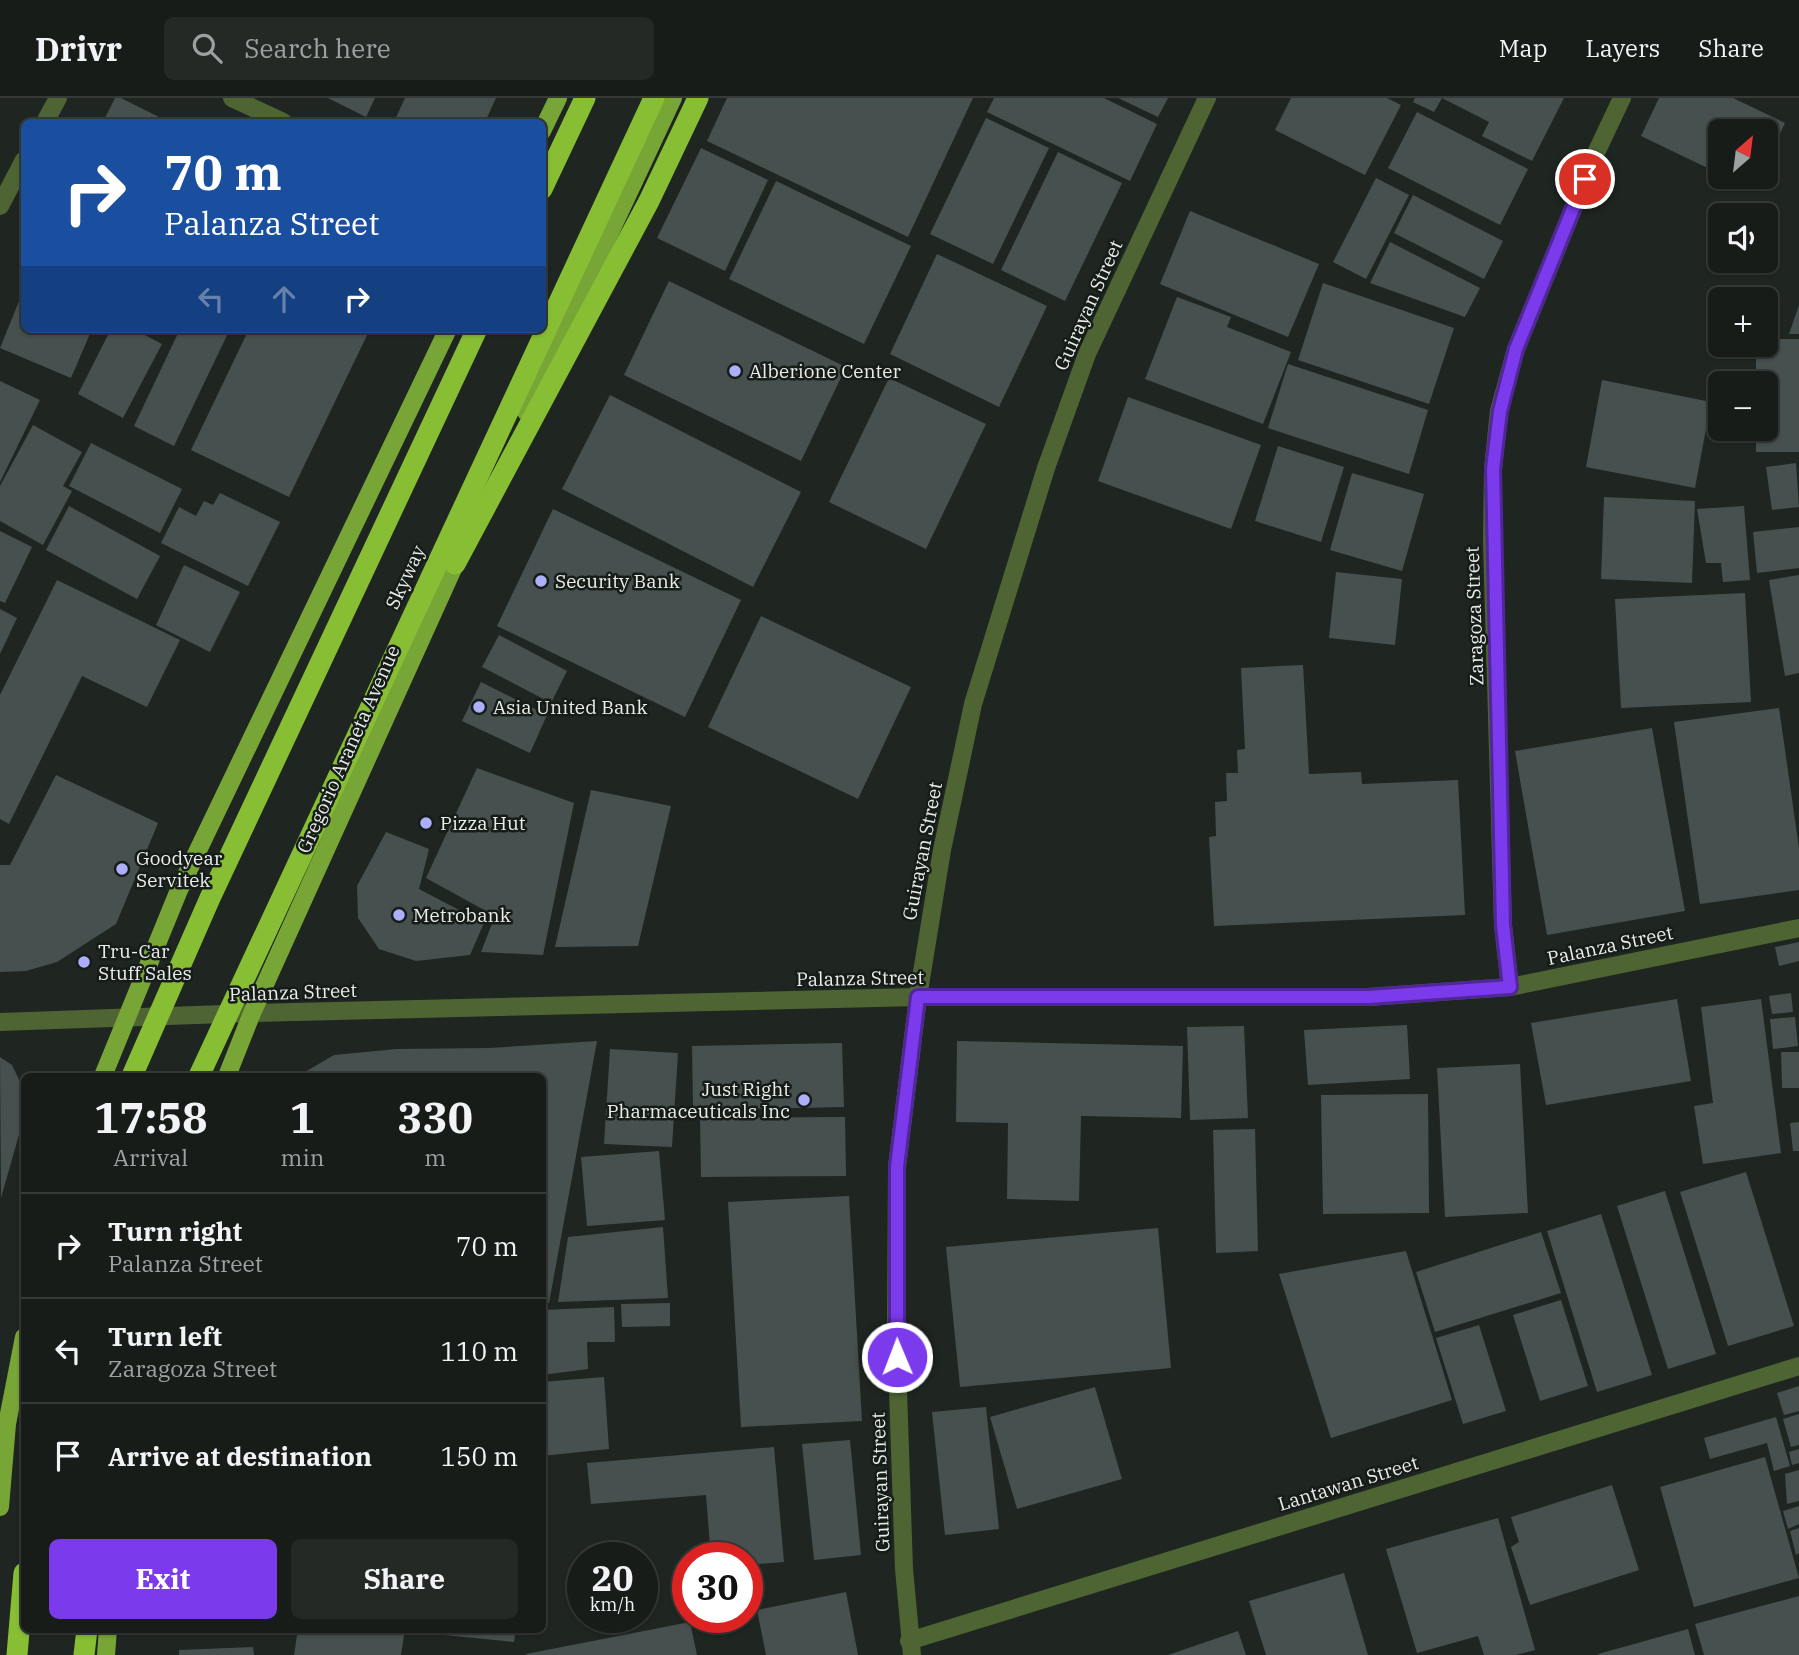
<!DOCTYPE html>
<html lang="en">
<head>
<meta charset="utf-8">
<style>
	body { margin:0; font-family:"IBM Plex Serif",serif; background:#242926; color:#f1f3f6; height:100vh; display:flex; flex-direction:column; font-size:26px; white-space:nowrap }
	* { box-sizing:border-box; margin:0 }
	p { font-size:23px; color:#9ea1a2 }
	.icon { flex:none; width:38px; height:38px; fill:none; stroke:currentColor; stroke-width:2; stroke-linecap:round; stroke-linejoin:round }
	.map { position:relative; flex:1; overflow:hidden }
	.side { position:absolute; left:21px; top:975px; width:525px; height:560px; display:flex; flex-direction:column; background:#171c19; border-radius:10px; box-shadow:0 2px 5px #0004,0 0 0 2px #363a38 }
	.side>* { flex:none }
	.top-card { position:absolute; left:21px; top:21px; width:525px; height:214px; border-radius:10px; box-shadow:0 2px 5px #0004,0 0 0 2px #363a38; background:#1a4fa0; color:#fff; overflow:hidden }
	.needle { width:46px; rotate:28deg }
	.buttons { position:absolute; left:1708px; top:21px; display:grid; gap:14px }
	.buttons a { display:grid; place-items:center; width:70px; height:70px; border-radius:10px; background:#171c19; box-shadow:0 2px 5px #0004,0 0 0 2px #363a38; font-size:35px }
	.speed { position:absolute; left:567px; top:1444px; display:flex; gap:14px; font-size:35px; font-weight:700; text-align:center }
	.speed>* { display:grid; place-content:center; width:91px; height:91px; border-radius:50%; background:#171c19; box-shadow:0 2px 5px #0004,0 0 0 2px #363a38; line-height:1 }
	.speed small { font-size:18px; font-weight:400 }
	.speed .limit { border:10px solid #d22; background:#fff; color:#111 }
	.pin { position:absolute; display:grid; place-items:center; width:60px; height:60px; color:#fff; margin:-30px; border:4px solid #fff; border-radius:50%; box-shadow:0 2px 7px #0007 }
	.me { position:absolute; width:77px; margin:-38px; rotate:359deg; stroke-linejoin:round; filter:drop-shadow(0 0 5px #0008) }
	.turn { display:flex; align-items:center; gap:24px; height:147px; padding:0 28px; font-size:32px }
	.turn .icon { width:91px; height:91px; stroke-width:2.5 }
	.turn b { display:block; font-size:49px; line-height:60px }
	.lanes { display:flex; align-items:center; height:66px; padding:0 28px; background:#0003; justify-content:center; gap:35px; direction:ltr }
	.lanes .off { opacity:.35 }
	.eta { display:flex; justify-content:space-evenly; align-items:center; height:119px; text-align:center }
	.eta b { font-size:42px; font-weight:700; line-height:49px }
	.cta { display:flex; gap:14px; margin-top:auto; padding:14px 28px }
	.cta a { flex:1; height:80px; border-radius:10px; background:#7c3aed; color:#fff; font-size:28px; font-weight:700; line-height:80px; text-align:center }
	.cta a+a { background:#242926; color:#f1f3f6 }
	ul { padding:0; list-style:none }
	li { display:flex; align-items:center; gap:21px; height:105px; padding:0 28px; border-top:2px solid #363a38 }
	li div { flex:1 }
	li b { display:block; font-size:26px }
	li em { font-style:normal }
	header { display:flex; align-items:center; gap:42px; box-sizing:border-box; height:98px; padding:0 35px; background:#171c19; border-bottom:2px solid #363a38 }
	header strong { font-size:33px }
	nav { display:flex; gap:38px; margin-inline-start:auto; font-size:24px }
	.search { width:490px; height:63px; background:#242926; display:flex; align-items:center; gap:18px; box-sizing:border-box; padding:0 24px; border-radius:10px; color:#9ea1a2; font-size:26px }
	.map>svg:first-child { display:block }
	.building { fill:#46504e }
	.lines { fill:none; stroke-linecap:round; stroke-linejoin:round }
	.minor { stroke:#4e6533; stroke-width:18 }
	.tertiary { stroke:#4e6533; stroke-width:18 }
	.primary { stroke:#77a536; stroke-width:18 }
	.motorway { stroke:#87be33; stroke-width:21 }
	.motorway-bridge { stroke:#87be33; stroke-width:21 }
	.route-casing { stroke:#51269a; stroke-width:18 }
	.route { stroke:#7c3aed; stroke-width:12 }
	.poi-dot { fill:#adaffb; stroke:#161c18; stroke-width:2.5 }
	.labels { text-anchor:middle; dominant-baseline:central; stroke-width:5; stroke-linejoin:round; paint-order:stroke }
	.street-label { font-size:19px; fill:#e8ede9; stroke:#161c18 }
	.poi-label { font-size:19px; fill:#e8ede9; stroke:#161c18; text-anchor:start }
</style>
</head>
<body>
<header>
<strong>Drivr</strong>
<div class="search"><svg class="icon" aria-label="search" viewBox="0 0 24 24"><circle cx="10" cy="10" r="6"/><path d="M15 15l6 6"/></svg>Search here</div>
<nav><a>Map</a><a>Layers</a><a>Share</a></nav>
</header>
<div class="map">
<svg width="1799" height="1557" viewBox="0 0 1799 1557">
	<rect width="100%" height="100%" fill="#1f2621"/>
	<g class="building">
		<polygon points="115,0 121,0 169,24 103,24"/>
		<polygon points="328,0 375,0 366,19"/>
		<polygon points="405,0 496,0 485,24 394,24"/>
		<polygon points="727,0 973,0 908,139 707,43"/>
		<polygon points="994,0 1104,0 1157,26 1130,83 987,14"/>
		<polygon points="1118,0 1168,0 1158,19"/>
		<polygon points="1291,0 1387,0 1401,7 1365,77 1275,32"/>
		<polygon points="1415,0 1442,0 1434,14 1413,4"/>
		<polygon points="1442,0 1564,0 1532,63 1482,38 1489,24"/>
		<polygon points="1659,0 1733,0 1785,25 1770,56 1766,54 1766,33 1720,33 1720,76 1641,38"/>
		<polygon points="1417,14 1528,71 1500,127 1388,70"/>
		<polygon points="986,20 1049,50 993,166 930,136"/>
		<polygon points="701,50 768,82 725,173 657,140"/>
		<polygon points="1058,54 1122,85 1065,203 1001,172"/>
		<polygon points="1726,79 1754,79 1748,90"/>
		<polygon points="1376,80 1409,97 1366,181 1333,164"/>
		<polygon points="776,83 911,148 864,246 729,181"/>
		<polygon points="1413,97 1503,143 1484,181 1394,135"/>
		<polygon points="1190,113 1319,166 1288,239 1160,186"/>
		<polygon points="1390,144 1480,190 1465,219 1370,185"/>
		<polygon points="937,156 1047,208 999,309 890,256"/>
		<polygon points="669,183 846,269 801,363 624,277"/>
		<polygon points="1323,185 1454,230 1429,306 1298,262"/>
		<polygon points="24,191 24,231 92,231 71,280 0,250"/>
		<polygon points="1177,199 1231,219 1227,229 1291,254 1263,326 1145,281"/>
		<polygon points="1799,207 1799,236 1789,236"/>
		<polygon points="111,231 133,231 162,246 123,320 78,296"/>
		<polygon points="180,231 230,231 174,348 134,328"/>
		<polygon points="249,231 370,231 289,399 191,352"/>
		<polygon points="1766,241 1799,241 1799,354 1756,354 1756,331 1766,331 1766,285 1756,285 1756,247 1766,247"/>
		<polygon points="1288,266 1428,312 1409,376 1268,330"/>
		<polygon points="889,280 986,326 926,451 829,404"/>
		<polygon points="1602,282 1711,304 1695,390 1586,369"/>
		<polygon points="0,283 40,302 0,384"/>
		<polygon points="610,297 801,394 753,489 562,391"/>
		<polygon points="1128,299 1261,347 1231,431 1098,383"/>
		<polygon points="33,327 82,354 63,388 72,393 43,447 0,423 0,388"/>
		<polygon points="91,345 182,391 160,435 69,388"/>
		<polygon points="1278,348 1344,369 1321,444 1255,423"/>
		<polygon points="1796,365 1799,409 1772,412 1766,369"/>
		<polygon points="1352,375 1424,396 1402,473 1330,452"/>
		<polygon points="220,395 280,424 248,488 161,445 179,409 196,418 204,403 213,407"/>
		<polygon points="1604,399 1695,403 1692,485 1601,481"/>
		<polygon points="69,408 160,458 137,501 46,452"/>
		<polygon points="1744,408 1750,482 1723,484 1721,465 1706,465 1697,411"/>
		<polygon points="553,411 741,502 685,619 497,528"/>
		<polygon points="1799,429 1799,470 1757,475 1753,434"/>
		<polygon points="0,433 32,449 5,505 0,503"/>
		<polygon points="184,467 240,494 210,554 156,527"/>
		<polygon points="1336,474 1402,481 1395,547 1329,540"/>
		<polygon points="1799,477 1799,575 1785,578 1769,482"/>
		<polygon points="57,482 180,542 147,609 82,578 9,726 0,721 0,597"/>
		<polygon points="1745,495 1751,604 1621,610 1615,501"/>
		<polygon points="0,511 17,520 0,556"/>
		<polygon points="761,518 911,589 858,701 708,629"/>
		<polygon points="499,537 567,573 551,605 482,569"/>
		<polygon points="1303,567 1309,676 1361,674 1362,686 1458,682 1465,817 1214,828 1209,739 1216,738 1215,704 1227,703 1226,675 1238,675 1237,652 1245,651 1241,570"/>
		<polygon points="481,584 547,617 530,655 462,623"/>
		<polygon points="1779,610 1799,750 1799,792 1700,806 1674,624"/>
		<polygon points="1652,630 1685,813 1547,837 1515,653"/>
		<polygon points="477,670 574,705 543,857 481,854 495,818 426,780"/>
		<polygon points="56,677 158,725 116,826 57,864 26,873 0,874 0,767 10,767"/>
		<polygon points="591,692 671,708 638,848 555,849"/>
		<polygon points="386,734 429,751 419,791 484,825 470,857 416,863 379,851 358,820 357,788"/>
		<polygon points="1799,844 1799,863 1779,868 1775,849"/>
		<polygon points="1791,895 1793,914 1772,916 1769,898"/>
		<polygon points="1677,901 1691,983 1546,1007 1531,925"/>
		<polygon points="1761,901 1781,1055 1703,1066 1694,1008 1713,1005 1701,909"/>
		<polygon points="1795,919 1798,948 1773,951 1770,921"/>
		<polygon points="1407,927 1410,981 1308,987 1304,932"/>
		<polygon points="1244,928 1248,1020 1190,1022 1187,929"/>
		<polygon points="597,943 549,1205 542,1204 542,978 298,978 334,957 397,951 489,950"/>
		<polygon points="957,943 1183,948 1181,1020 1081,1018 1079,1103 1007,1101 1008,1025 956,1024"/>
		<polygon points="842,945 844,1009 693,1012 692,948"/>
		<polygon points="610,951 678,955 672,1049 604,1046"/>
		<polygon points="1781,954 1799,954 1799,990 1782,990"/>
		<polygon points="0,959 12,967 23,990 24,1004 24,1019 1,1100"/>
		<polygon points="1520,966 1528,1115 1445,1119 1437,970"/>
		<polygon points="1428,996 1429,1115 1323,1116 1321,997"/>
		<polygon points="845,1019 846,1078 701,1079 700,1020"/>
		<polygon points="1799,1024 1799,1053 1793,1053 1790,1025"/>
		<polygon points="1255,1031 1258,1153 1216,1155 1213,1032"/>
		<polygon points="659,1053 665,1122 587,1128 581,1059"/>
		<polygon points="1746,1074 1794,1228 1728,1248 1680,1094"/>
		<polygon points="1665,1093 1716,1256 1668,1271 1617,1108"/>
		<polygon points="849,1098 862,1323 741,1329 728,1104"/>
		<polygon points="1601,1116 1652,1277 1597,1294 1547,1133"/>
		<polygon points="663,1129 668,1200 558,1204 568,1139"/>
		<polygon points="1158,1130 1171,1270 960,1289 946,1149"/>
		<polygon points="1541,1134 1561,1195 1435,1234 1416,1174"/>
		<polygon points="1406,1153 1452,1302 1331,1340 1279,1176"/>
		<polygon points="1561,1202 1588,1288 1540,1303 1513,1217"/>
		<polygon points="670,1205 670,1228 622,1229 621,1206"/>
		<polygon points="614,1209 615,1244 587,1244 588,1271 542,1277 542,1212"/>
		<polygon points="1479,1227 1506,1313 1463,1326 1436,1240"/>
		<polygon points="604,1279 609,1351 542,1358 542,1284"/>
		<polygon points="1799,1288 1799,1313 1784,1317 1777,1295"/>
		<polygon points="1095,1289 1122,1381 1017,1411 990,1319"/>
		<polygon points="986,1309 999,1431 945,1437 932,1314"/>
		<polygon points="1799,1316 1799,1347 1791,1349 1783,1321"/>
		<polygon points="1776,1319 1790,1368 1774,1373 1767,1345 1710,1361 1704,1340"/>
		<polygon points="850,1342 861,1457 814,1462 802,1346"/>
		<polygon points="774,1349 784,1464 747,1467 747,1460 711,1460 706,1397 591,1406 587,1365"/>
		<polygon points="1799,1351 1799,1365 1792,1367 1789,1354"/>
		<polygon points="1765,1359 1799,1480 1694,1509 1660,1389"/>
		<polygon points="1799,1372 1799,1403 1787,1406 1785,1376"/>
		<polygon points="1612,1387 1639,1472 1530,1507 1511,1449 1519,1444 1511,1419"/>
		<polygon points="1799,1408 1799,1426 1788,1431 1783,1413"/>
		<polygon points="1498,1420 1535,1552 1516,1557 1484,1557 1478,1538 1417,1555 1386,1451"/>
		<polygon points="1799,1430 1799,1455 1796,1457 1790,1433"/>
		<polygon points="1344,1475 1368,1557 1266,1557 1249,1503"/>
		<polygon points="846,1494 858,1557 766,1557 757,1512"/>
		<polygon points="1799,1498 1799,1557 1704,1557 1695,1526"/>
		<polygon points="690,1524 697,1557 526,1557 526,1556"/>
		<polygon points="298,1531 405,1531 401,1557 294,1557"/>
		<polygon points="423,1531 516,1531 514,1544 423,1535"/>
		<polygon points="1688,1531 1695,1557 1598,1557 1598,1556"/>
		<polygon points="1238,1533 1246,1557 1168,1557"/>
		<polygon points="253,1549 254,1557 179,1557 179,1552"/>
	</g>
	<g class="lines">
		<g class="minor">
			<polyline points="232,0 283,24"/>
			<polyline points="45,24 58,0"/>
			<polyline points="0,108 24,62"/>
			<polyline points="1510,889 1503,827 1492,443 1493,371 1499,313 1516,251 1595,57 1622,0"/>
			<polyline points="252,915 918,899 1368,899 1510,889 1799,830"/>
			<polyline points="909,1543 1799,1268"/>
			<polyline points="912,1557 904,1471 896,1233 897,1069 918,899 942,752 973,606 1046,370 1087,256 1207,0"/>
		</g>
		<polyline class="tertiary" points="0,924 252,915"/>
		<g class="primary">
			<polyline points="542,33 558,0"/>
			<polyline points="526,314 673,0"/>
			<polyline points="103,978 179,792 448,231"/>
			<polyline points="227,978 252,915 461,453"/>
			<polyline points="0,1409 7,1326 24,1239"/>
			<polyline points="106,1557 108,1531"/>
		</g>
		<g class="motorway">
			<polyline points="542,91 585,0"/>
			<polyline points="455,466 649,103 698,0"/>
			<polyline points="17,1557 24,1475"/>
			<polyline points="84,1557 87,1531"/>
		</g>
		<g class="motorway-bridge">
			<polyline points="132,978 210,800 477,231"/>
			<polyline points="199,978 654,0"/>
		</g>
	</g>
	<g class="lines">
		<defs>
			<polyline id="route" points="897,1259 897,1069 918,899 1368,899 1510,889 1503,827 1493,371 1500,313 1516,251 1585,81"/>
		</defs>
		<use href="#route" class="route-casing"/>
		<use href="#route" class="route"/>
	</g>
	<g class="poi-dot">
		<circle cx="735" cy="273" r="7"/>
		<circle cx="541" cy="483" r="7"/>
		<circle cx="479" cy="609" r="7"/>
		<circle cx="426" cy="725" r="7"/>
		<circle cx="122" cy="771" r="7"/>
		<circle cx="399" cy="817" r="7"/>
		<circle cx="84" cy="864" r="7"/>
		<circle cx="804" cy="1002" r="7"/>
	</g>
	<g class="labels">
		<g class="street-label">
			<text transform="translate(1088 207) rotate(-66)">Guirayan Street</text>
			<text transform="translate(405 479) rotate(-65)">Skyway</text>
			<text transform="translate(1474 518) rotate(-92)">Zaragoza Street</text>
			<text transform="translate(348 651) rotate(-66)">Gregorio Araneta Avenue</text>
			<text transform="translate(922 753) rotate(-79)">Guirayan Street</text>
			<text transform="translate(1610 847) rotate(-12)">Palanza Street</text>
			<text transform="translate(860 880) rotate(-1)">Palanza Street</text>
			<text transform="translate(293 894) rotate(-2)">Palanza Street</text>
			<text transform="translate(880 1384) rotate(-92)">Guirayan Street</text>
			<text transform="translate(1348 1385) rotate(-17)">Lantawan Street</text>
		</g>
		<g class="poi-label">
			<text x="749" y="273">Alberione Center</text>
			<text x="555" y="483">Security Bank</text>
			<text x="493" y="609">Asia United Bank</text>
			<text x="440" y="725">Pizza Hut</text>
			<text x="136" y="760">Goodyear<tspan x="136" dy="22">Servitek</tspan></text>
			<text x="413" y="817">Metrobank</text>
			<text x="98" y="853">Tru-Car<tspan x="98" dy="22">Stuff Sales</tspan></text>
			<text x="790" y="991" text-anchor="end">Just Right<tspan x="790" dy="22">Pharmaceuticals Inc</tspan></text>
		</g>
	</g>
</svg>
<div class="buttons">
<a><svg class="needle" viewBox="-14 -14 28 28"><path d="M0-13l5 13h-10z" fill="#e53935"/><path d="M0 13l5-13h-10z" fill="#9ea1a2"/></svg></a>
<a><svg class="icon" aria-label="sound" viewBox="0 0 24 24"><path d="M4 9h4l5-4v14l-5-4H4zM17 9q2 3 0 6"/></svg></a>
<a>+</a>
<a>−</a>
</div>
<div class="speed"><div>20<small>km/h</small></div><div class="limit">30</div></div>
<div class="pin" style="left:1585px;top:81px;background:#d93025"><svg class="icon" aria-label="arrive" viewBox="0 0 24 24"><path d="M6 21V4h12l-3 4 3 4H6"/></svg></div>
<svg class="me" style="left:897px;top:1259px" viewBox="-20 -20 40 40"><circle r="17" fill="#7c3aed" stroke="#fff" stroke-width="3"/><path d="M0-11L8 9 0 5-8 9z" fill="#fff"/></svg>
<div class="top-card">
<div class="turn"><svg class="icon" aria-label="right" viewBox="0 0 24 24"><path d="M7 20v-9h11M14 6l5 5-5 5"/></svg><div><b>70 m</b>Palanza Street</div></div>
<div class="lanes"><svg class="icon off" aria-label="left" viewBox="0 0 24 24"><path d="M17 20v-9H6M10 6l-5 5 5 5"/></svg><svg class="icon off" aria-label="ahead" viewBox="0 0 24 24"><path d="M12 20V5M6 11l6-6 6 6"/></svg><svg class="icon" aria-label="right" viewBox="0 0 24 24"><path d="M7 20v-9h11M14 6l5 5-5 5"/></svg></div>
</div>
<section class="side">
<div class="eta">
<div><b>17:58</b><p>Arrival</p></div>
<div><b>1</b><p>min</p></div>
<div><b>330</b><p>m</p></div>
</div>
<ul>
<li><svg class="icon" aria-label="right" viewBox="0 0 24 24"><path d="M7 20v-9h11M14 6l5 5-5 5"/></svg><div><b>Turn right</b><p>Palanza Street</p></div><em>70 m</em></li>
<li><svg class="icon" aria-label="left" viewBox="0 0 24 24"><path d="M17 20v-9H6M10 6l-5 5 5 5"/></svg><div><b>Turn left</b><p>Zaragoza Street</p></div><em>110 m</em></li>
<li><svg class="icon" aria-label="arrive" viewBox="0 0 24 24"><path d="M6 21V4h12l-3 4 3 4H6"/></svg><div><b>Arrive at destination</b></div><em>150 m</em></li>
</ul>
<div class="cta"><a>Exit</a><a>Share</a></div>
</section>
</div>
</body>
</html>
